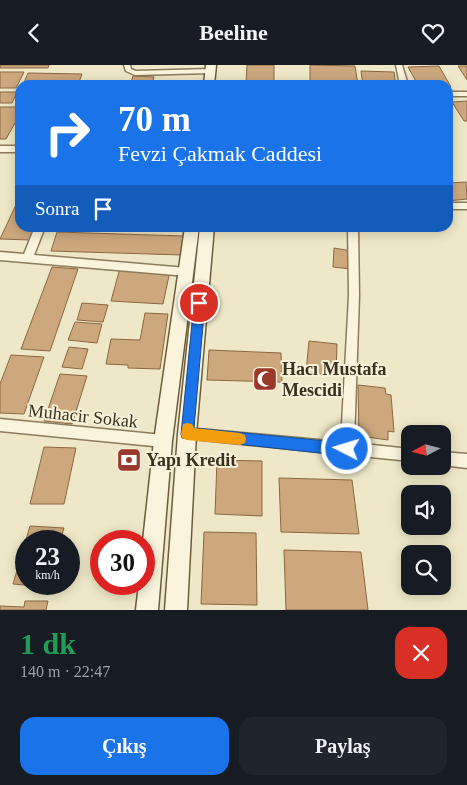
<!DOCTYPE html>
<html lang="tr">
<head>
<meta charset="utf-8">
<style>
	body { margin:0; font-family:Georgia,serif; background:#20242c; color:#f1f3f6; height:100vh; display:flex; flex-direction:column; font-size:19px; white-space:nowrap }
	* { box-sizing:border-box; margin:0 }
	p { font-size:16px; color:#9ea1a6 }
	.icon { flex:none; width:28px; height:28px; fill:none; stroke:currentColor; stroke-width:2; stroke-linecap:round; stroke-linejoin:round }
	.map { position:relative; height:545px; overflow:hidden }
	.panel { display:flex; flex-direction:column; background:#171b24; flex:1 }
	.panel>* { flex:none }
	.hud { position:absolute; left:15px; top:15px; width:438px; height:152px; border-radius:15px; box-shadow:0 2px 12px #0003; background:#1a73e8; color:#fff; overflow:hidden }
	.needle { width:32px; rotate:263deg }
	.fabs { position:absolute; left:401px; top:360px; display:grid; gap:10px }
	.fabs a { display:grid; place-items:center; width:50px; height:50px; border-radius:10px; background:#171b24; box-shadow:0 2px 12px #0003; font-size:25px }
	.speed { position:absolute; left:15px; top:465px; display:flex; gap:10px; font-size:25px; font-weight:700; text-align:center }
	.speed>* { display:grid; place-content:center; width:65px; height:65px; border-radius:50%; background:#171b24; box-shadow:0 2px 12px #0003; line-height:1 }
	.speed small { font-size:12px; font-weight:400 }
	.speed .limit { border:8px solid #d22; background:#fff; color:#111 }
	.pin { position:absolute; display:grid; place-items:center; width:42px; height:42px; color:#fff; margin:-21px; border:2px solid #fff; border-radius:50%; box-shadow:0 1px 5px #0007 }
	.me { position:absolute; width:55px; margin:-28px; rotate:275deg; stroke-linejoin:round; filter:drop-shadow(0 0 4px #0008) }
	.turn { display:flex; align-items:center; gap:18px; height:105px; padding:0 20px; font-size:22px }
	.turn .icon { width:65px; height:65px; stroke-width:2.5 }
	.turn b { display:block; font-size:35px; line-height:42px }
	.then { display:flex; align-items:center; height:48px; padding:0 20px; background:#0003; gap:10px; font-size:19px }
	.round { display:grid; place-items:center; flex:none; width:52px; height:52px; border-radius:15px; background:#20242c }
	.head { display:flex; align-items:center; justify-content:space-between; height:85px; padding:0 20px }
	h1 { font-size:30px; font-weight:600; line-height:38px; color:#1e9e55 }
	.cta { display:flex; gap:10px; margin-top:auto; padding:10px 20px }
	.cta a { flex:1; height:58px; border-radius:15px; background:#1a73e8; color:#fff; font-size:20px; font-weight:600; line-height:58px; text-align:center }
	.cta a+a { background:#20242c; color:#f1f3f6 }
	header { display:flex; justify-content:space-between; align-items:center; height:65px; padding:0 20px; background:#171b24; font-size:22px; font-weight:600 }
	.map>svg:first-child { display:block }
	.building { fill:#cda87d; stroke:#8b6742 }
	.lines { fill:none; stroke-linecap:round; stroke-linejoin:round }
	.minor-casing { stroke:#8c7b5c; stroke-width:3 }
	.secondary-casing { stroke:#6e5c3f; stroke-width:3 }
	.minor { fill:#f9f4db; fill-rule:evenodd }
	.secondary { fill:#f9f4db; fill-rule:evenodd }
	.route { fill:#1a73e8; stroke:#114b97 }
	.slow { fill:#f59e0b }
	.labels { text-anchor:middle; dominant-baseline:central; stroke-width:4; stroke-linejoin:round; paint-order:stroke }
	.poi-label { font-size:18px; font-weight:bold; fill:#3c3120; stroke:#f6f1d8; text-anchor:start }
	.street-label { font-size:18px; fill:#3c3120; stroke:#f6f1d8 }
</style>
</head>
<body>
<header><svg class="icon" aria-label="back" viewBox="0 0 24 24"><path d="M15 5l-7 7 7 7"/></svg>Beeline<svg class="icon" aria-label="heart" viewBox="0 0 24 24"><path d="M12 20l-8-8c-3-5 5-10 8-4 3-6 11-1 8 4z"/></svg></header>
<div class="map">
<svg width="467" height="545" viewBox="0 0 467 545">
	<rect width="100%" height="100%" fill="#efe8c8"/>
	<g class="building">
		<polygon points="1,0 49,0 48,3 0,3"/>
		<polygon points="247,0 274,0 274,20 246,20"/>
		<polygon points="310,0 355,1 358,20 310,20"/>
		<polygon points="439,1 451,22 448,22 448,20 418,20 408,2"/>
		<polygon points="458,1 467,1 467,15"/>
		<polygon points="361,6 394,7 396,20 363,20"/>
		<polygon points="0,7 24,7 16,23 0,23"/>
		<polygon points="28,8 82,9 78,20 23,20"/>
		<polygon points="133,11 154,12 152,20 130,20"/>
		<polygon points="0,27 17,27 12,38 0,38"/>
		<polygon points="467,36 467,56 464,56 452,37"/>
		<polygon points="0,42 20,42 20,49 6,74 0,74"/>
		<polygon points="466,117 467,134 448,136 448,118"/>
		<polygon points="20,131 20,162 36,162 30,175 0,174"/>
		<polygon points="57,167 185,171 182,190 51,186"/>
		<polygon points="334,183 352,186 351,204 333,202"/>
		<polygon points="52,202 78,204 50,286 21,284"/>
		<polygon points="120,203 170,206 163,239 111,236"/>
		<polygon points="82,238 108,240 103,257 77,255"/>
		<polygon points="145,248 168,249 160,304 128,303 128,300 106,299 111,274 140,275"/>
		<polygon points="75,257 102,259 97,278 68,275"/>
		<polygon points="309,276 337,279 336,311 306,307"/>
		<polygon points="69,282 88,284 82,304 62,302"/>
		<polygon points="209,285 281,288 282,317 207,315"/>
		<polygon points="11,290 44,292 24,349 0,348 0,319"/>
		<polygon points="60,309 87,311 72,359 44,356"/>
		<polygon points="358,320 385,323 386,329 391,330 394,367 388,366 388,375 359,371"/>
		<polygon points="44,382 76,383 64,439 30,439"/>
		<polygon points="217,395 262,396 262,451 215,449"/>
		<polygon points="279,413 352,415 359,469 281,467"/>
		<polygon points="30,461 64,463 60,476 26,476 26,519 49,519 49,522 13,519"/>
		<polygon points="204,467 256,468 257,540 201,539"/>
		<polygon points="284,485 361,487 368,545 286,545"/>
		<polygon points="25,536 48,536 46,545 0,545 0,541 24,542"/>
	</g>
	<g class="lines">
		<defs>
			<g id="minor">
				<polygon points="124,0 130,0 131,4 136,6 211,4 215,6 211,8 135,10 126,6"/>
				<polygon points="396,0 402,0 408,20 400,20"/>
				<rect x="448" y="27" width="19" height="4"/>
				<rect x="0" y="81" width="20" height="6"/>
				<rect x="448" y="138" width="19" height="6"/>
				<polygon points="35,162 45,162 34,190 187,203 192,207 187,211 0,195 0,187 24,189"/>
				<polygon points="348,162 358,162 359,231 354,378 410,384 410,396 182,373 181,369 182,365 187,363 341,377 349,231"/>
				<polygon points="0,354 163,370 168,372 169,376 168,380 163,382 0,366"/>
				<polygon points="442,387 467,389 467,403 442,400"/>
			</g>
			<g id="secondary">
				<polygon points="206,0 216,0 214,20 204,20"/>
				<polygon points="185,162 199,162 172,376 158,545 136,545 139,519 144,519 143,476 154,376"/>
				<polygon points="200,162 214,162 196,369 187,545 165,545 178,369"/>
			</g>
		</defs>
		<use href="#minor" class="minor-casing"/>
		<use href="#secondary" class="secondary-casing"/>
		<use href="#minor" class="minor"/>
		<use href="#secondary" class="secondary"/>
	</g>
	<polygon class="route" points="199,233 205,238 194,363 347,378 352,380 354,384 352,389 347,391 182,373 181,369 194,238"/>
	<polygon class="slow" points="187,358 192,359 194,363 240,368 245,370 246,374 245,378 240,380 187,375 182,373 181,369 183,359"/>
	<defs>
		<symbol id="mosque-square" viewBox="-11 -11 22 22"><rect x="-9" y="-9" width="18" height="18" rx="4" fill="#9b382c" stroke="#f6f1d8"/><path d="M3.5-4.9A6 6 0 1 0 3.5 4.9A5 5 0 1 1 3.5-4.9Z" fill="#fff"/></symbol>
		<symbol id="bank-square" viewBox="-11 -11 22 22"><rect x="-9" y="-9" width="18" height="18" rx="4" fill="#9b382c" stroke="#f6f1d8"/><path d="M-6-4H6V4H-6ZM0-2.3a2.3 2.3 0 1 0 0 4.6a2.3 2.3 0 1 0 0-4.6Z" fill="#fff"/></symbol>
	</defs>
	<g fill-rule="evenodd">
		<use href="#mosque-square" x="251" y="300" width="28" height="28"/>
		<use href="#bank-square" x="115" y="381" width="28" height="28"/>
	</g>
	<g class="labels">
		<g class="poi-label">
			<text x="282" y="304">Hacı Mustafa<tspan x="282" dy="21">Mescidi</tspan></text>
			<text x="146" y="395">Yapı Kredit</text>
		</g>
		<g class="street-label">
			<text transform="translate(83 351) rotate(6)">Muhacir Sokak</text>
		</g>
	</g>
</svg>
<div class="fabs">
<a><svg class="needle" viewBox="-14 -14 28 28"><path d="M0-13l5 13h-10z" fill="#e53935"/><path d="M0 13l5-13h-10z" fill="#9ea1a6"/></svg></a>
<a><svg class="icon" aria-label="sound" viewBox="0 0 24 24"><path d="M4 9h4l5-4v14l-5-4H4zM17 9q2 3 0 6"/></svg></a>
<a><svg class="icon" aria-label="search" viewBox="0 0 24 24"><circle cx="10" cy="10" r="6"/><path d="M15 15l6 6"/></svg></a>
</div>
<div class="speed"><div>23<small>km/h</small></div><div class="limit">30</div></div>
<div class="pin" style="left:199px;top:238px;background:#d93025"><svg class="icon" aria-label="arrive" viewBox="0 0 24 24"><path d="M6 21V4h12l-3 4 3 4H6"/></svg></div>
<svg class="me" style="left:347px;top:384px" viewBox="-20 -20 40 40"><circle r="17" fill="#1a73e8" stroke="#fff" stroke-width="3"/><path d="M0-11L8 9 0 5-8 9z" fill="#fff"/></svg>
<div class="hud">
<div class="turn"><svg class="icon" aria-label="right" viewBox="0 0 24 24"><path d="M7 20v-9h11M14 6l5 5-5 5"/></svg><div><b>70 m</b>Fevzi Çakmak Caddesi</div></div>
<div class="then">Sonra<svg class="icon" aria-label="arrive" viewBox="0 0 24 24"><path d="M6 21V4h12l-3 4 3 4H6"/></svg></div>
</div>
</div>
<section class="panel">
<div class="head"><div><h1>1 dk</h1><p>140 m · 22:47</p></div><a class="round" style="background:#d93025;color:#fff"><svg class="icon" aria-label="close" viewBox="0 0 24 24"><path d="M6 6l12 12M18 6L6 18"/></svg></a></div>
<div class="cta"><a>Çıkış</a><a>Paylaş</a></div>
</section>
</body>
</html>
